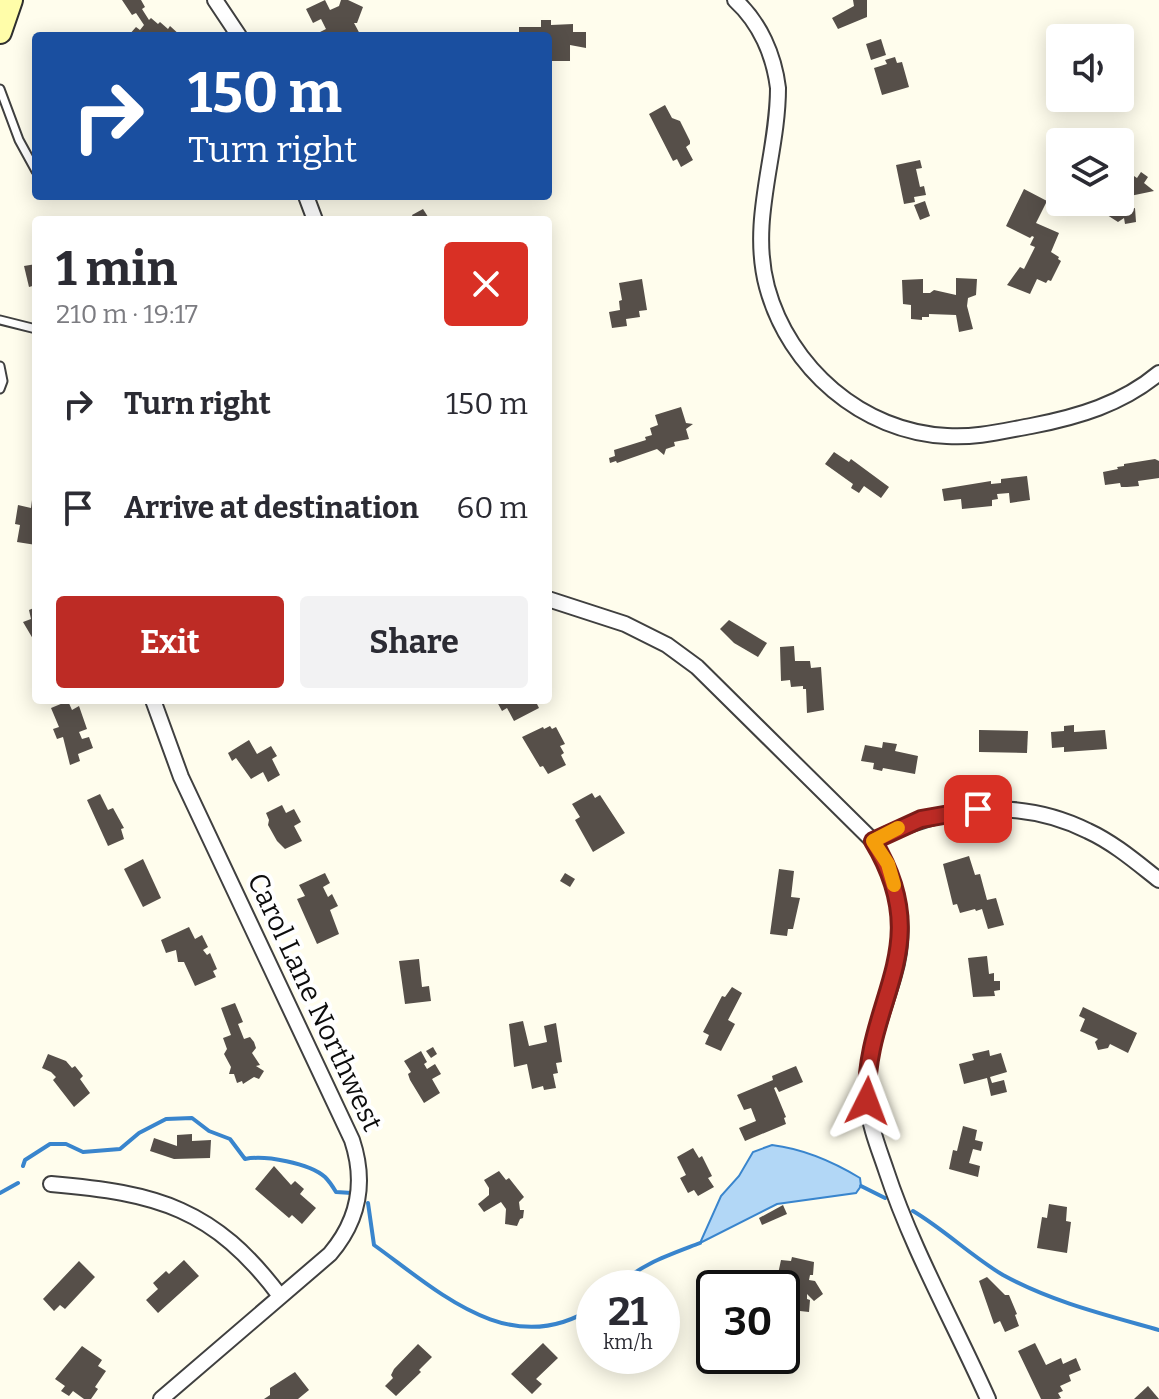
<!DOCTYPE html>
<html lang="en">
<head>
<meta charset="utf-8">
<style>
	body { margin:0; font-family:Bitter,serif; background:#f2f2f3; color:#2b2b33; height:100vh; display:flex; flex-direction:column; font-size:30px; white-space:nowrap }
	* { box-sizing:border-box; margin:0 }
	p { font-size:26px; color:#7c7c81 }
	.icon { flex:none; width:44px; height:44px; fill:none; stroke:currentColor; stroke-width:2; stroke-linecap:round; stroke-linejoin:round }
	.map { position:relative; flex:1; overflow:hidden }
	.drawer { position:absolute; left:32px; top:216px; width:520px; height:488px; display:flex; flex-direction:column; background:#fff; border-radius:8px; box-shadow:0 4px 20px #0003 }
	.drawer>* { flex:none }
	.banner { position:absolute; left:32px; top:32px; width:520px; height:168px; border-radius:8px; box-shadow:0 4px 20px #0003; background:#1a4fa0; color:#fff; overflow:hidden }
	.tools { position:absolute; left:1046px; top:24px; display:grid; gap:16px }
	.tools a { display:grid; place-items:center; width:88px; height:88px; border-radius:8px; background:#fff; box-shadow:0 4px 20px #0003; font-size:40px }
	.speed { position:absolute; left:576px; top:1270px; display:flex; gap:16px; font-size:40px; font-weight:700; text-align:center }
	.speed>* { display:grid; place-content:center; width:104px; height:104px; border-radius:50%; background:#fff; box-shadow:0 4px 20px #0003; line-height:1 }
	.speed small { font-size:20px; font-weight:400 }
	.speed .limit { border:4px solid #111; border-radius:12px; background:#fff; color:#111 }
	.pin { position:absolute; display:grid; place-items:center; width:68px; height:68px; color:#fff; margin:-34px; border-radius:16px; box-shadow:0 4px 12px #0006 }
	.me { position:absolute; width:88px; margin:-44px; rotate:3deg; stroke-linejoin:round; filter:drop-shadow(0 0 6px #0008) }
	.turn { display:flex; align-items:center; gap:28px; height:168px; padding:0 24px; font-size:36px }
	.turn .icon { width:104px; height:104px; stroke-width:2.5 }
	.turn b { display:block; font-size:56px; line-height:68px }
	.round { display:grid; place-items:center; flex:none; width:84px; height:84px; border-radius:8px; background:#f2f2f3 }
	.headline { display:flex; align-items:center; justify-content:space-between; height:136px; padding:0 24px }
	h1 { font-size:48px; font-weight:700; line-height:60px }
	.button { display:flex; gap:16px; margin-top:auto; padding:16px 24px }
	.button a { flex:1; height:92px; border-radius:8px; background:#bd2b25; color:#fff; font-size:32px; font-weight:700; line-height:92px; text-align:center }
	.button a+a { background:#f2f2f3; color:#2b2b33 }
	ul { padding:0; list-style:none }
	li { display:flex; align-items:center; gap:24px; height:104px; padding:0 24px }
	li div { flex:1 }
	li b { display:block; font-size:30px }
	li em { font-style:normal }
	.map>svg:first-child { display:block }
	.water { fill:#b2d7f6; stroke:#3985cd; stroke-width:2 }
	.lines { fill:none; stroke-linecap:round; stroke-linejoin:round }
	.stream { stroke:#3985cd; stroke-width:4 }
	.building { fill:#564f49 }
	.lane-casing { stroke:#404040; stroke-width:11 }
	.street-casing { stroke:#404040; stroke-width:18 }
	.secondary-casing { stroke:#2f2f2f; stroke-width:26 }
	.lane { stroke:#fff; stroke-width:7 }
	.street { stroke:#fff; stroke-width:14 }
	.secondary { stroke:#fffda9; stroke-width:22 }
	.route-casing { stroke:#7b1c18; stroke-width:20 }
	.route { stroke:#bd2b25; stroke-width:14 }
	.slow { stroke:#f59e0b; stroke-width:14 }
	.labels { text-anchor:middle; dominant-baseline:central; stroke-width:8; stroke-linejoin:round; paint-order:stroke }
	.street-label { font-size:28px; fill:#0d0d0d; stroke:#fff }
</style>
</head>
<body>
<div class="map">
<svg width="1159" height="1399" viewBox="0 0 1159 1399">
	<rect width="100%" height="100%" fill="#fffded"/>
	<path class="water" d="M772,1145C804,1149 832,1161 860,1178L861,1186L856,1193L777,1204L700,1243L721,1196L739,1176L753,1152Z"/>
	<g class="lines">
		<g class="stream">
			<path d="M23,1166L25,1160L50,1144H66L83,1152L120,1149L139,1133L166,1119L192,1118L209,1131L230,1139L245,1159C265,1155 309,1163 325,1177C329,1181 333,1187 336,1192L352,1193"/>
			<polyline points="861,1186 885,1198"/>
			<polyline points="0,1193 18,1183"/>
			<path d="M368,1203L374,1245C438,1291 511,1362 594,1307"/>
			<path d="M913,1211C945,1230 971,1256 1003,1275C1052,1302 1106,1315 1159,1330"/>
			<path d="M616,1288C640,1264 669,1255 700,1243"/>
		</g>
	</g>
	<g class="building">
		<polygon points="122,0 141,0 145,7 142,9 149,20 151,18 158,24 160,22 168,29 170,26 181,36 128,36 136,27 140,30 144,25 136,13 132,15"/>
		<polygon points="325,0 330,10 339,6 341,0 348,0 363,7 357,23 354,23 361,36 322,36 320,32 326,29 321,19 313,23 306,9"/>
		<polygon points="853,0 867,0 867,17 838,29 832,18 854,6"/>
		<polygon points="541,20 551,20 551,25 573,24 573,32 586,32 586,48 570,45 570,61 551,61 548,36 519,36 519,27 541,27"/>
		<polygon points="881,39 886,55 871,60 866,44"/>
		<polygon points="895,57 897,63 902,62 909,87 882,95 874,68 887,64 885,60"/>
		<polygon points="665,105 672,118 680,121 690,141 690,144 686,147 693,160 681,167 677,159 673,161 649,114"/>
		<polygon points="920,160 922,168 916,169 920,187 924,186 926,195 914,197 915,202 904,204 896,165"/>
		<polygon points="1122,168 1137,178 1141,172 1148,177 1144,183 1154,191 1130,196 1122,207 1125,210 1135,208 1136,222 1125,224 1124,218 1118,222 1104,213 1109,208 1100,202 1120,202"/>
		<polygon points="1024,189 1047,201 1036,223 1059,233 1051,252 1059,257 1058,259 1061,261 1051,281 1048,280 1046,283 1037,279 1030,294 1007,285 1020,267 1024,269 1035,247 1030,245 1034,237 1032,236 1030,238 1006,226"/>
		<polygon points="925,201 930,216 920,220 914,205"/>
		<polygon points="423,209 430,220 414,220 412,215"/>
		<polygon points="36,264 36,285 29,287 24,266"/>
		<polygon points="956,278 977,279 976,295 968,298 967,306 973,329 959,332 956,315 929,314 929,317 922,317 922,320 911,319 911,305 903,304 902,280 923,279 923,293 930,293 934,290 956,295"/>
		<polygon points="642,279 647,310 639,311 640,317 626,319 627,326 612,328 609,312 620,310 619,301 622,300 619,283"/>
		<polygon points="681,407 686,423 693,424 686,429 689,439 674,442 675,446 666,449 664,455 657,449 617,463 616,461 610,463 609,458 615,456 614,450 646,440 645,437 652,435 650,428 658,425 655,415"/>
		<polygon points="834,452 849,462 851,459 889,487 881,498 864,486 859,493 851,488 853,484 825,464"/>
		<polygon points="1155,459 1159,461 1159,478 1138,481 1139,486 1127,487 1121,487 1120,483 1105,485 1103,472 1118,469 1117,467 1124,466 1124,464"/>
		<polygon points="1027,476 1030,500 1010,503 1009,493 997,494 998,499 992,500 992,506 962,509 961,499 944,501 942,489 991,481 991,484 1001,483 1001,479"/>
		<polygon points="32,500 36,500 36,545 17,542 20,525 15,524 18,505 31,508"/>
		<polygon points="36,607 36,644 23,622 31,619 29,610"/>
		<polygon points="729,620 767,643 758,657 734,643 720,629"/>
		<polygon points="794,646 795,661 810,661 811,668 821,667 824,710 807,713 806,689 803,689 803,686 791,687 790,680 781,681 780,647"/>
		<polygon points="496,700 535,700 539,708 514,721 507,708 502,711"/>
		<polygon points="68,701 72,710 79,706 87,729 79,732 82,739 89,737 93,748 78,754 80,761 70,765 63,737 57,739 53,729 59,727 51,708"/>
		<polygon points="1074,725 1074,732 1105,730 1107,749 1064,752 1064,747 1052,748 1051,732 1064,731 1064,726"/>
		<polygon points="550,726 552,729 556,727 565,744 560,746 564,753 561,755 566,765 548,774 543,766 540,767 522,737 543,727 544,729"/>
		<polygon points="979,730 1028,731 1027,753 979,752"/>
		<polygon points="249,740 257,754 271,746 277,756 272,759 280,775 268,782 263,772 251,779 236,758 232,761 228,753"/>
		<polygon points="883,742 897,744 895,751 918,756 915,774 883,768 882,771 873,769 874,763 861,761 865,745 882,748"/>
		<polygon points="592,793 595,798 600,795 625,833 593,852 575,820 580,817 572,804"/>
		<polygon points="100,794 108,810 113,808 124,828 121,829 124,839 108,846 87,800"/>
		<polygon points="282,805 286,813 294,809 301,822 294,826 302,841 285,849 277,841 268,825 269,820 266,813"/>
		<polygon points="969,856 975,875 980,874 987,900 996,898 1004,925 988,929 982,909 976,911 975,909 960,913 957,904 953,905 943,864"/>
		<polygon points="143,859 161,898 143,907 124,869"/>
		<polygon points="779,869 794,871 791,897 800,898 793,929 788,929 787,936 770,934"/>
		<polygon points="325,873 330,883 323,887 328,897 332,894 338,906 330,910 339,934 317,944 297,899 305,896 299,885"/>
		<polygon points="565,873 575,879 570,887 560,881"/>
		<polygon points="189,927 195,939 202,935 208,947 203,950 207,955 210,953 217,969 213,971 216,977 195,986 184,962 178,962 176,950 166,953 161,940"/>
		<polygon points="987,956 989,974 994,973 994,981 1000,981 1000,990 994,991 995,996 973,997 968,958"/>
		<polygon points="419,959 422,987 429,986 431,1001 405,1004 399,961"/>
		<polygon points="732,987 742,993 728,1020 735,1024 721,1051 705,1044 709,1035 703,1032 722,996 725,997"/>
		<polygon points="235,1003 243,1022 238,1024 244,1039 250,1037 254,1042 256,1048 252,1053 260,1065 256,1066 264,1071 259,1079 254,1077 243,1084 242,1081 237,1083 234,1074 229,1074 231,1067 224,1054 227,1049 223,1038 231,1035 221,1008"/>
		<polygon points="1083,1007 1137,1033 1128,1053 1110,1044 1108,1048 1098,1050 1095,1042 1098,1039 1080,1031 1085,1019 1079,1016"/>
		<polygon points="523,1021 529,1046 547,1042 544,1026 556,1023 562,1062 556,1063 558,1073 553,1074 556,1088 544,1090 543,1086 532,1089 527,1064 514,1067 509,1024"/>
		<polygon points="433,1047 437,1054 431,1058 426,1051"/>
		<polygon points="989,1050 990,1056 1001,1053 1007,1072 990,1077 992,1083 1004,1080 1007,1092 991,1096 987,1078 964,1084 959,1064 974,1060 972,1054"/>
		<polygon points="421,1051 427,1062 424,1064 427,1069 435,1064 441,1074 432,1079 440,1093 424,1103 410,1080 408,1074 411,1072 404,1061"/>
		<polygon points="48,1054 66,1061 72,1068 75,1066 83,1076 80,1079 90,1093 74,1107 53,1080 56,1077 51,1072 42,1068"/>
		<polygon points="796,1066 803,1082 779,1092 776,1087 774,1088 786,1117 784,1118 786,1124 745,1141 739,1128 756,1121 751,1108 744,1110 737,1095 773,1080 772,1076"/>
		<polygon points="963,1126 977,1130 975,1140 983,1142 981,1151 973,1149 969,1163 980,1166 978,1177 949,1169 953,1150 957,1151"/>
		<polygon points="192,1134 192,1141 211,1140 210,1158 174,1159 150,1151 154,1138 177,1146 177,1135"/>
		<polygon points="693,1148 699,1158 702,1156 712,1176 708,1178 714,1187 698,1196 694,1190 688,1193 680,1178 686,1175 677,1157"/>
		<polygon points="274,1166 291,1185 295,1181 304,1189 300,1194 316,1208 302,1224 292,1215 289,1218 255,1189"/>
		<polygon points="499,1171 506,1180 509,1178 524,1197 519,1202 520,1210 524,1210 523,1218 520,1219 517,1226 505,1224 506,1209 501,1202 484,1212 478,1204 489,1195 489,1188 484,1180"/>
		<polygon points="1049,1204 1067,1207 1066,1221 1071,1222 1067,1253 1037,1248 1042,1217 1047,1218"/>
		<polygon points="783,1205 787,1214 762,1225 759,1218"/>
		<polygon points="792,1257 814,1262 813,1275 810,1275 809,1280 815,1281 823,1294 814,1301 807,1294 807,1299 810,1300 809,1312 791,1310 792,1298 786,1298 787,1291 782,1291 782,1288 775,1288 781,1260 791,1261"/>
		<polygon points="184,1260 199,1276 158,1313 146,1300 158,1289 153,1283 166,1271 169,1274"/>
		<polygon points="79,1261 95,1277 65,1309 60,1305 54,1311 43,1299"/>
		<polygon points="987,1277 1005,1295 1009,1295 1017,1314 1015,1315 1019,1326 1005,1332 1000,1321 994,1324 979,1281"/>
		<polygon points="543,1343 558,1358 536,1379 542,1384 532,1394 511,1374"/>
		<polygon points="1035,1343 1046,1365 1061,1358 1063,1364 1076,1358 1081,1370 1069,1375 1071,1381 1060,1386 1063,1391 1058,1393 1061,1398 1058,1399 1041,1399 1018,1351"/>
		<polygon points="418,1344 432,1357 419,1370 421,1372 396,1396 385,1386 393,1378 391,1375 394,1369"/>
		<polygon points="82,1346 102,1360 98,1366 106,1371 95,1387 98,1389 91,1399 84,1399 73,1391 69,1396 61,1391 65,1386 55,1379"/>
		<polygon points="295,1372 309,1390 298,1399 264,1399 270,1395 270,1388"/>
		<polygon points="1148,1386 1159,1399 1134,1399"/>
	</g>
	<g class="lines">
		<defs>
			<g id="lane">
				<polyline points="0,89 19,140 36,171"/>
				<polyline points="0,320 36,329"/>
				<polyline points="0,366 3,381 0,389"/>
			</g>
			<g id="street">
				<polyline points="215,0 239,36"/>
				<path d="M735,0C760,23 774,55 778,88C778,155 749,220 767,287C789,368 862,432 947,436C976,438 1003,431 1031,426C1078,417 1122,404 1159,373"/>
				<polyline points="306,196 315,220"/>
				<path d="M548,599L625,624L667,645L697,667L873,841C898,882 908,928 894,975C882,1018 862,1060 868,1106C870,1128 879,1149 886,1170C912,1249 954,1323 988,1399"/>
				<path d="M153,700L181,777L352,1140C366,1182 359,1220 330,1254L161,1399"/>
				<path d="M873,841C940,806 1018,796 1088,831C1114,843 1136,862 1159,880"/>
				<path d="M51,1184C157,1193 214,1208 280,1296"/>
			</g>
			<polyline id="secondary" points="0,32 11,0"/>
		</defs>
		<use href="#lane" class="lane-casing"/>
		<use href="#street" class="street-casing"/>
		<use href="#secondary" class="secondary-casing"/>
		<use href="#lane" class="lane"/>
		<use href="#street" class="street"/>
		<use href="#secondary" class="secondary"/>
	</g>
	<g class="lines">
		<defs>
			<path id="route" d="M867,1101C864,999 938,948 873,841L921,819L978,809"/>
		</defs>
		<use href="#route" class="route-casing"/>
		<use href="#route" class="route"/>
		<polyline class="slow" points="894,885 888,864 873,841 898,828"/>
	</g>
	<g class="labels">
		<g class="street-label">
			<text transform="translate(315 1002) rotate(65)">Carol Lane Northwest</text>
		</g>
	</g>
</svg>
<div class="tools">
<a><svg class="icon" aria-label="sound" viewBox="0 0 24 24"><path d="M4 9h4l5-4v14l-5-4H4zM17 9q2 3 0 6"/></svg></a>
<a><svg class="icon" aria-label="layers" viewBox="0 0 24 24"><path d="M12 4l9 5-9 5-9-5zM3 14l9 5 9-5"/></svg></a>
</div>
<div class="speed"><div>21<small>km/h</small></div><div class="limit">30</div></div>
<div class="pin" style="left:978px;top:809px;background:#d93025"><svg class="icon" aria-label="arrive" viewBox="0 0 24 24"><path d="M6 21V4h12l-3 4 3 4H6"/></svg></div>
<svg class="me" style="left:867px;top:1101px" viewBox="-20 -20 40 40"><path d="M0-17L14 15 0 8-14 15z" fill="#bd2b25" stroke="#fff" stroke-width="4"/></svg>
<div class="banner">
<div class="turn"><svg class="icon" aria-label="right" viewBox="0 0 24 24"><path d="M7 20v-9h11M14 6l5 5-5 5"/></svg><div><b>150 m</b>Turn right</div></div>
</div>
<section class="drawer">
<div class="headline"><div><h1>1 min</h1><p>210 m · 19:17</p></div><a class="round" style="background:#d93025;color:#fff"><svg class="icon" aria-label="close" viewBox="0 0 24 24"><path d="M6 6l12 12M18 6L6 18"/></svg></a></div>
<ul>
<li><svg class="icon" aria-label="right" viewBox="0 0 24 24"><path d="M7 20v-9h11M14 6l5 5-5 5"/></svg><div><b>Turn right</b></div><em>150 m</em></li>
<li><svg class="icon" aria-label="arrive" viewBox="0 0 24 24"><path d="M6 21V4h12l-3 4 3 4H6"/></svg><div><b>Arrive at destination</b></div><em>60 m</em></li>
</ul>
<div class="button"><a>Exit</a><a>Share</a></div>
</section>
</div>
</body>
</html>
